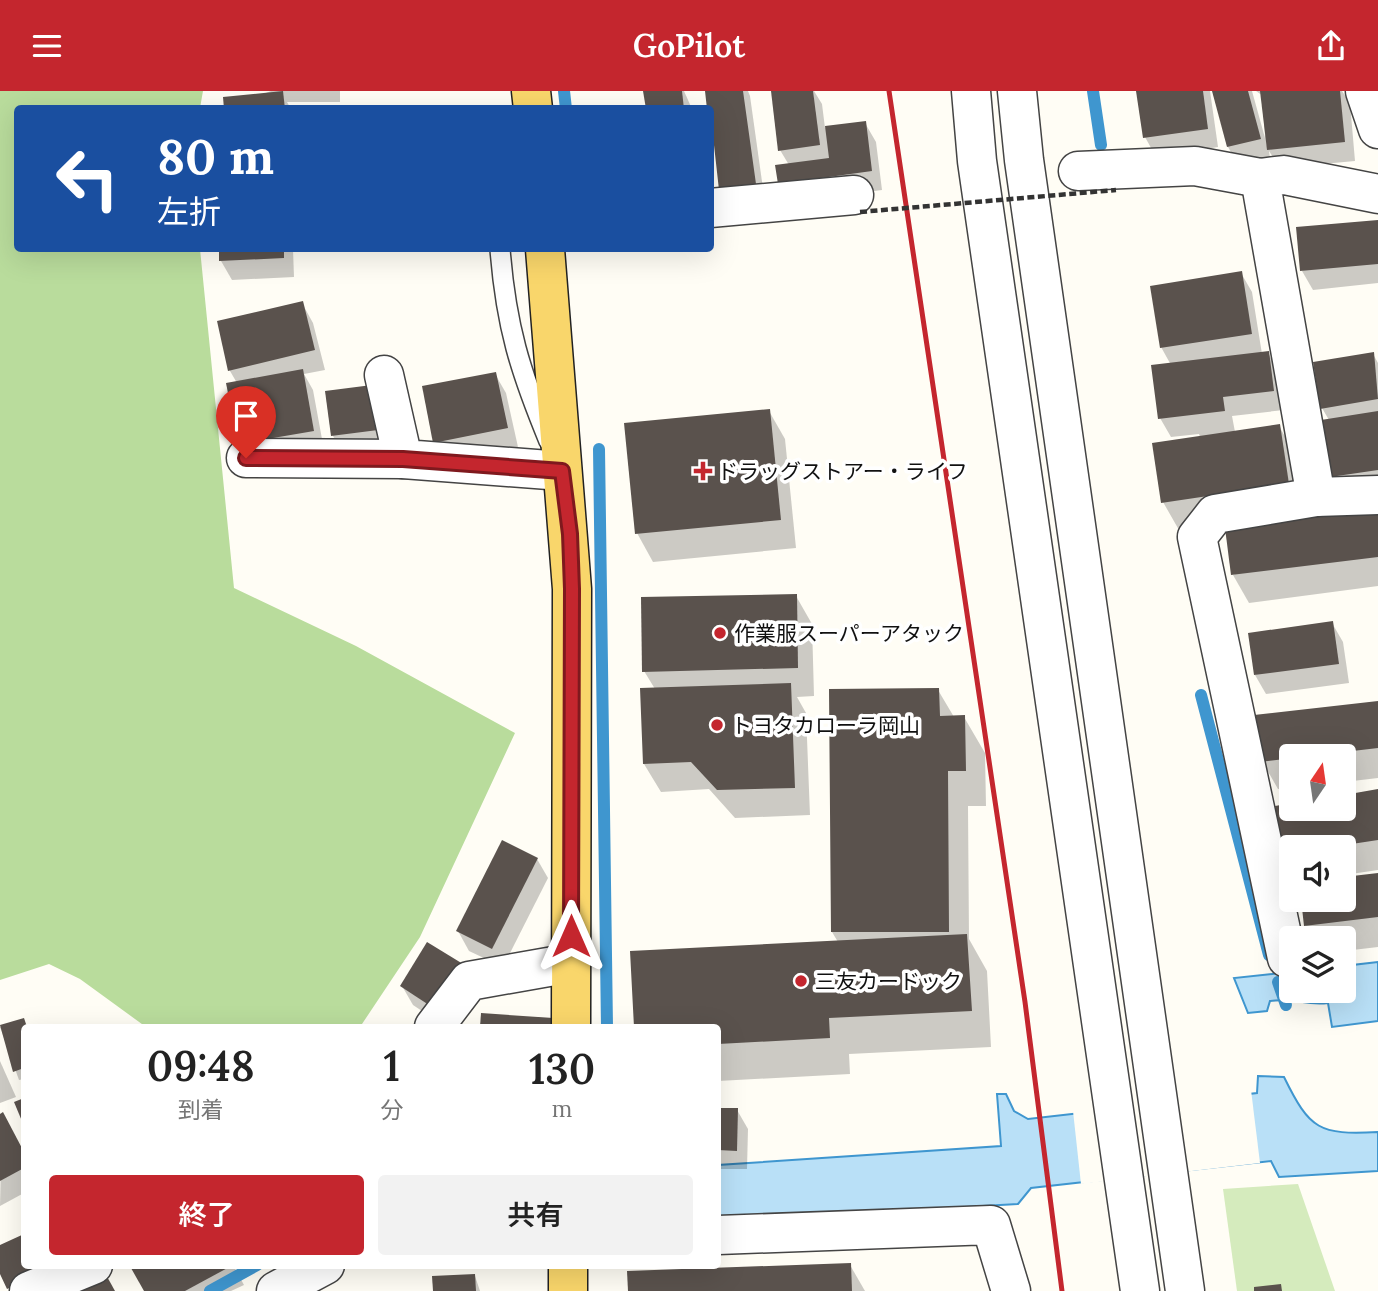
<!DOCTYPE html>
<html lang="ja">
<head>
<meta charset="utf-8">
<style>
	body { margin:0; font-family:Lora,"Noto Sans JP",serif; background:#f2f2f2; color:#222; height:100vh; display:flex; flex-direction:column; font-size:26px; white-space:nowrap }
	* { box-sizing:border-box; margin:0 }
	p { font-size:23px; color:#767676 }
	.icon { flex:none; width:38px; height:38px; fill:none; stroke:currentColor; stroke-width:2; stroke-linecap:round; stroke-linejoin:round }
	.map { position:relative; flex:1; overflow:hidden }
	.details { position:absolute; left:21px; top:933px; width:700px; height:245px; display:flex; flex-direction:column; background:#fff; border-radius:7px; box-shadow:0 7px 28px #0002 }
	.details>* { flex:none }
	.top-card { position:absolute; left:14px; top:14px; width:700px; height:147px; border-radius:7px; box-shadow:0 7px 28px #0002; background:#1a4fa0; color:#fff; overflow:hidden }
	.needle { width:46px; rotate:13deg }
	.fabs { position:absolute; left:1279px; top:653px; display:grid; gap:14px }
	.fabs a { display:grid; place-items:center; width:77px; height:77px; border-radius:7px; background:#fff; box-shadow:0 7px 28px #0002; font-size:35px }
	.pin { position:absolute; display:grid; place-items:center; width:60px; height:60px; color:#fff; margin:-72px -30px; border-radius:50% 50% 50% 0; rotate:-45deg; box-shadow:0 0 7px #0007 }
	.pin .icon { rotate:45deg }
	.me { position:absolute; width:77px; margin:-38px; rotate:0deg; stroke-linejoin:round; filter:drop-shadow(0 0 5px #0008) }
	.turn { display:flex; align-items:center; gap:24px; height:147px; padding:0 28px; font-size:32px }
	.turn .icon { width:91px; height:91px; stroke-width:2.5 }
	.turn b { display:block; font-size:49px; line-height:60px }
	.eta { display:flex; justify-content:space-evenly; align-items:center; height:119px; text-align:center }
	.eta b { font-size:42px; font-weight:600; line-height:49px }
	.primary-button { display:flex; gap:14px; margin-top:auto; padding:14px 28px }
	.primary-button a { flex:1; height:80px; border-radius:7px; background:#c4262e; color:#fff; font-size:28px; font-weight:600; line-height:80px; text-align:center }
	.primary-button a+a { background:#f2f2f2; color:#222 }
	header { display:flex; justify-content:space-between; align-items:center; height:91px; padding:0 28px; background:#c4262e; color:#fff; font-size:32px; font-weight:600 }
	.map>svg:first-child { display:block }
	.green { fill:#d5ebbd }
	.forest { fill:#b9dc9c }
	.water { fill:#b9e0f7; stroke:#3f96cf; stroke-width:2 }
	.pier { fill:#fffdf5 }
	.shadow { fill:#0003 }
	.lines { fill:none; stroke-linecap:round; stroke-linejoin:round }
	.stream { stroke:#3f96cf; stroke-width:12 }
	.building { fill:#5a524d }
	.service-casing { stroke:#444; stroke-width:22 }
	.minor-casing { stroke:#444; stroke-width:41 }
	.tertiary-casing { stroke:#444; stroke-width:41 }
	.primary-casing { stroke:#222; stroke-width:41 }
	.service { stroke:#fff; stroke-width:19 }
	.minor { stroke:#fff; stroke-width:38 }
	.tertiary { stroke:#fff; stroke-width:38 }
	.primary { stroke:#f9d66b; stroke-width:38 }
	.rail { stroke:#c4262e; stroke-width:5 }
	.path-bridge { stroke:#333; stroke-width:4.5; stroke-dasharray:7 3.5; stroke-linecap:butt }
	.route-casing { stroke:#7f191e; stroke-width:18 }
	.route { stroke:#c4262e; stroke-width:12 }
	.poi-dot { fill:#c4262e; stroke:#fff; stroke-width:2.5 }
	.labels { text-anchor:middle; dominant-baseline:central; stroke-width:7; stroke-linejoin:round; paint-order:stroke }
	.poi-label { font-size:21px; fill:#111; stroke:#fff; text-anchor:start }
</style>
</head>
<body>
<header><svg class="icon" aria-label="menu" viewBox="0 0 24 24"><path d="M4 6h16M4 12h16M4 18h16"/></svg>GoPilot<svg class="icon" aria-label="share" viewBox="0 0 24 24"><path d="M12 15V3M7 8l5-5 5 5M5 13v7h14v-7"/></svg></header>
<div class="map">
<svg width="1378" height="1200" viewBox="0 0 1378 1200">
	<rect width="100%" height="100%" fill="#fffdf5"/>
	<polygon class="green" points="1298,1093 1335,1200 1237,1200 1223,1098"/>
	<polygon class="forest" points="0,0 203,0 200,17 18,18 18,158 200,158 234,497 356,555 515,642 420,846 360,936 146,936 80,888 49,873 0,889"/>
	<g class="water">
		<path d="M1378,871V930L1332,936L1328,912C1305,915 1294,906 1270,910L1267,920L1248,922L1234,887L1291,881L1292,900H1344V875Z"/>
		<path d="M1258,985L1284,986C1310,1039 1319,1044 1378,1041V1080L1279,1086L1271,1070L1031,1097L1018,1113L718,1130V1074L1001,1055L997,1003H1006L1014,1020L1028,1028L1257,1002Z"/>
	</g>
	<polygon class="pier" points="1251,999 1260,1072 1081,1093 1073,1020"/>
	<g class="shadow">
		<polygon points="271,0 340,0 340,11 287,11 291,18 226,18"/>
		<polygon points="645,0 684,0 692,18 647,18"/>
		<polygon points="707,0 748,0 750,5 765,112 721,98"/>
		<polygon points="772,0 814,0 822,13 825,37 865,32 876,51 882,99 791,111 789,74 780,59"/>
		<polygon points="1138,0 1210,0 1218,56 1156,66 1145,46"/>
		<polygon points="1214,0 1252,0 1265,47 1263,5 1256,0 1342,0 1350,12 1355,70 1280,77 1269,60 1270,67 1239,75 1228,56"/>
		<polygon points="1378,131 1378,192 1313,199 1302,180"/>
		<polygon points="221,158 293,158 294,186 232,189 221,170"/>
		<polygon points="1241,182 1252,201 1262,263 1268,262 1279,281 1284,319 1232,325 1235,341 1279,335 1295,363 1304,421 1179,439 1163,411 1200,346 1199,343 1171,346 1160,327 1171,274 1161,256"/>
		<polygon points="302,212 313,232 325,279 304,283 313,299 324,359 250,372 237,292 230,280 219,232"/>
		<polygon points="1373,263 1378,272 1378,400 1343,405 1332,386 1329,329 1322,317"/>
		<polygon points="495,283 506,302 518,356 446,371 435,351"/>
		<polygon points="371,296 388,358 344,364 333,345 327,302"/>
		<polygon points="769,320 785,348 796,457 653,471 637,442"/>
		<polygon points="1378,419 1378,495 1249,512 1233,484"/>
		<polygon points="796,505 812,533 814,605 797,606 806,622 810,724 735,727 709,698 661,701 644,673 642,599 655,598 644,580"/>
		<polygon points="1332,532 1343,551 1349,592 1266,603 1255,584"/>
		<polygon points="938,599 954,626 964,626 985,662 986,715 968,715 969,848 987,880 991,956 849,963 850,983 718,990 718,936 636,936 632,862 838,851 832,841"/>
		<polygon points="1378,611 1378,687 1344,691 1344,665 1292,665 1292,697 1278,698 1262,670"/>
		<polygon points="1378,700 1378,779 1344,784 1344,756 1292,756 1292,775 1285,763 1292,718 1344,718 1344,706"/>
		<polygon points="537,768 548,787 503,876 469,860 458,840"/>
		<polygon points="1378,784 1378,856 1344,860 1344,847 1313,847 1306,835 1303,808 1344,808 1344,788"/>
		<polygon points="428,854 446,936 413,914 402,895"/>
		<polygon points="23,929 24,988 19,989 0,936"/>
		<polygon points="0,970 16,1006 0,1012"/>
		<polygon points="718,1019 737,1019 748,1038 747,1078 718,1078"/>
		<polygon points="2,1024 24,1063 24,1102 0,1115"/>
		<polygon points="140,1174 233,1174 244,1194 231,1200 146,1200"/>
		<polygon points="850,1174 865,1200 629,1200"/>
		<polygon points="475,1185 480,1200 434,1200"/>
	</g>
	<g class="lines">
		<g class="stream">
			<polyline points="564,0 566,18"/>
			<polyline points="1093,0 1101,54"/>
			<polyline points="599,358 607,936"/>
			<polyline points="1201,604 1269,864"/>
			<polyline points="1278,891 1286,914"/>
			<polyline points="210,1200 257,1174"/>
		</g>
	</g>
	<g class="building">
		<polygon points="283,0 285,18 224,18 223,6"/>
		<polygon points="643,0 682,0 684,18 646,18"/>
		<polygon points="705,0 743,0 756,93 719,99 710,18 707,18"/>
		<polygon points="771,0 813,0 820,54 778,60"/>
		<polygon points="1136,0 1203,0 1208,38 1143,47"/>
		<polygon points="1212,0 1248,0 1261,48 1227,56"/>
		<polygon points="1260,0 1340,0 1345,51 1267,59"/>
		<polygon points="866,30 872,80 778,93 775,74 829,67 825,35"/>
		<polygon points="1378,129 1378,173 1300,180 1296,136"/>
		<polygon points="219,158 284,158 284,167 219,170"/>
		<polygon points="1242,180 1252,243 1160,257 1150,195"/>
		<polygon points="303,210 315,259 228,280 217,230"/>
		<polygon points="1269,260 1274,300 1223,306 1225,320 1158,328 1151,274"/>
		<polygon points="1374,261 1378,308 1320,318 1313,271"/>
		<polygon points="303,278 314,340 238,353 226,292"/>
		<polygon points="496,281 508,337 433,352 422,295"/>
		<polygon points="372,294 378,339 331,345 325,300"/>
		<polygon points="770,318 781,429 635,443 624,332"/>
		<polygon points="1378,320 1378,379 1330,386 1321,329"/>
		<polygon points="1280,333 1289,393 1161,412 1152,352"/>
		<polygon points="1378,418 1378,466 1231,484 1225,437"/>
		<polygon points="797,503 798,577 642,581 641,506"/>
		<polygon points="1333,530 1339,573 1254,584 1248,542"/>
		<polygon points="791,592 795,697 717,699 691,671 643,673 640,597"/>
		<polygon points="939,597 940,625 965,624 966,680 948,680 949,841 831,841 829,598"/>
		<polygon points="1378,610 1378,657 1260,671 1254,624"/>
		<polygon points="1378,698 1378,749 1332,756 1292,756 1292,762 1283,764 1275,715 1292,712 1292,718 1344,718 1344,704"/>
		<polygon points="502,749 538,767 492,858 456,840"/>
		<polygon points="1378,782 1378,826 1304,835 1301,808 1344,808 1344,786"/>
		<polygon points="967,843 972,920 829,927 830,947 718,953 718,936 634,936 630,860"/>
		<polygon points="427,851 463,873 435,918 400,895"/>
		<polygon points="481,922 553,927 552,936 480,936"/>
		<polygon points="24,927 27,936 24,977 13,981 0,934"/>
		<polygon points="24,1007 24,1035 14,1011"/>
		<polygon points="718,1017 738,1017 737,1060 718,1059"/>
		<polygon points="3,1021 24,1061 24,1077 0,1090 0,1023"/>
		<polygon points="24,1143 24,1174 59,1174 7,1198 0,1183 0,1154"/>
		<polygon points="851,1172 852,1200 628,1200 627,1180"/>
		<polygon points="136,1174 233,1174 185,1200 144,1200 131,1177"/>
		<polygon points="105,1182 115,1200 72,1200"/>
		<polygon points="475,1183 476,1200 433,1200 432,1185"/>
		<polygon points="1281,1193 1282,1200 1254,1200 1254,1196"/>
	</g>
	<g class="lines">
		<defs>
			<path id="service" d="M500,158C506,235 520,280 549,350"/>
			<g id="minor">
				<polyline points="1365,0 1378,38"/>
				<polyline points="1078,80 1195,75 1260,87"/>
				<polyline points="710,117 854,104"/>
				<polyline points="384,284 403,368 562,380"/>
				<polyline points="246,367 403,368"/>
				<polyline points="1316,406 1260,87 1284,84 1378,103"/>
				<polyline points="1287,867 1197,446 1215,423 1316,406 1378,404"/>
				<polyline points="434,936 469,890 571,872"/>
				<polyline points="718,1144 991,1134 1011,1200"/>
				<polyline points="29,1200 93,1174"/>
				<polyline points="276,1200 325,1174"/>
			</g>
			<g id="tertiary">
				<polyline points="971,0 977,70 1140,1200"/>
				<polyline points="1017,0 1024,69 1185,1200"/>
			</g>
			<g id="primary">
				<polyline points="531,0 533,18"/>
				<polyline points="545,158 572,498 571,936"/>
				<polyline points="568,1200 568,1174"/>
			</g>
		</defs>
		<use href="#service" class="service-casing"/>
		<use href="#minor" class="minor-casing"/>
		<use href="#tertiary" class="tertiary-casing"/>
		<use href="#primary" class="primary-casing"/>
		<use href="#service" class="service"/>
		<use href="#minor" class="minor"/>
		<use href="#tertiary" class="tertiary"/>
		<use href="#primary" class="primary"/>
		<polyline class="rail" points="889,0 1025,911 1062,1200"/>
		<polyline class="path-bridge" points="860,121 1116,99"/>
	</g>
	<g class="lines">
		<defs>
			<polyline id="route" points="246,367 403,368 562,380 570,443 572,498 571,845"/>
		</defs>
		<use href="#route" class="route-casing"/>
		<use href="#route" class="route"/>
	</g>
	<g class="poi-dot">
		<path d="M699.5 369.5h7v7h7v7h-7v7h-7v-7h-7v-7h7z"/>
		<circle cx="720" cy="542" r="7"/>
		<circle cx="717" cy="634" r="7"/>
		<circle cx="801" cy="890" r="7"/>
	</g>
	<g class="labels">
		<g class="poi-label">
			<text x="717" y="380">ドラッグストアー・ライフ</text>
			<text x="734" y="542">作業服スーパーアタック</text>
			<text x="731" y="634">トヨタカローラ岡山</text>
			<text x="815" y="890">三友カードック</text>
		</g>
	</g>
</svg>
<div class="fabs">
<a><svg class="needle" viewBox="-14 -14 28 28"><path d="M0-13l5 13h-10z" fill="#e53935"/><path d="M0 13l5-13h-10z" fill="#767676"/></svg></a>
<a><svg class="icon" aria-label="sound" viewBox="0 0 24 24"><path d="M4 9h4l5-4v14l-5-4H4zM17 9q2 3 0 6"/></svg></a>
<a><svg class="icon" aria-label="layers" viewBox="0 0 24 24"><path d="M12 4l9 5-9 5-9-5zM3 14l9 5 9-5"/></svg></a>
</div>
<div class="pin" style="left:246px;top:367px;background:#d93025"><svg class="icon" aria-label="arrive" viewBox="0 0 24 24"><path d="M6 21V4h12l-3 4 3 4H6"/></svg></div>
<svg class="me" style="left:571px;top:845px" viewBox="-20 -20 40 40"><path d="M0-17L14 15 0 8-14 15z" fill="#c4262e" stroke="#fff" stroke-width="4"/></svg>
<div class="top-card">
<div class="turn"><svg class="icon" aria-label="left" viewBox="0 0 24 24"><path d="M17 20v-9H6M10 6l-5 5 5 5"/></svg><div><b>80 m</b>左折</div></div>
</div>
<section class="details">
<div class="eta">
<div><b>09:48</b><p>到着</p></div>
<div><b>1</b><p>分</p></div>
<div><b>130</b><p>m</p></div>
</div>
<div class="primary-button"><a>終了</a><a>共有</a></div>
</section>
</div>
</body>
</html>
